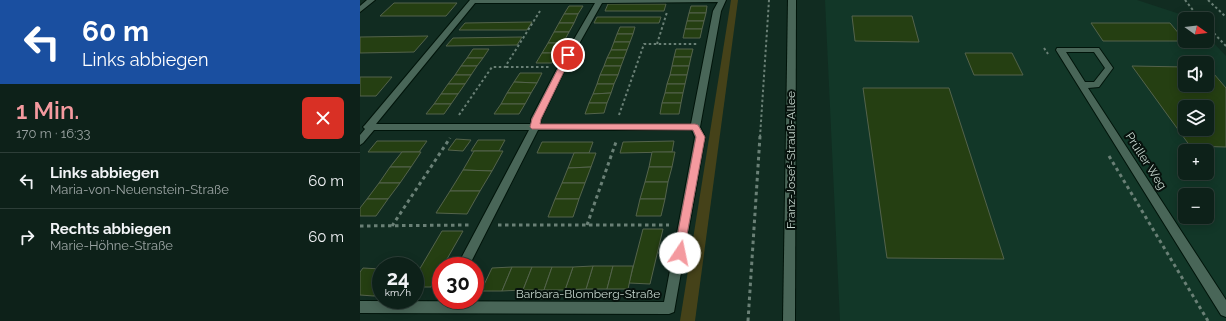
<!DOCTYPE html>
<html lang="de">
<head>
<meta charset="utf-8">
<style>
	body { margin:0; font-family:Raleway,sans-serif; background:#1b2e26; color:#f1f3f6; height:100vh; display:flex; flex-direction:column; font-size:15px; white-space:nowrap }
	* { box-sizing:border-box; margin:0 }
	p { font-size:13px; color:#9aa3a2 }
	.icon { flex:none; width:22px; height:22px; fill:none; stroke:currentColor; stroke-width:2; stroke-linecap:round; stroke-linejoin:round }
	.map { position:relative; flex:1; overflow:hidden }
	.sheet { display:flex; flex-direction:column; background:#0d2119; width:360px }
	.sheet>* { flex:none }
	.guide { background:#1a4fa0; color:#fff; overflow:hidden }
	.needle { width:26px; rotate:104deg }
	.controls { position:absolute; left:818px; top:12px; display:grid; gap:8px }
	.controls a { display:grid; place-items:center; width:36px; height:36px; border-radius:6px; background:#0d2119; box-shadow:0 2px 10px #0003,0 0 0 1px #2d3e38; font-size:20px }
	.speed { position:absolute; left:12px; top:257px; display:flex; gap:8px; font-size:20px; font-weight:700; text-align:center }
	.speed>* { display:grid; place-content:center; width:52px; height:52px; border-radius:50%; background:#0d2119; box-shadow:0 2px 10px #0003,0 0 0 1px #2d3e38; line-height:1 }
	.speed small { font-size:10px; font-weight:400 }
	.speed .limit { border:6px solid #d22; background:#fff; color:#111 }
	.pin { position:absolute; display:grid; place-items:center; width:34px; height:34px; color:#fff; margin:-17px; border:2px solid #fff; border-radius:50%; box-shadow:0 1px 4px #0007 }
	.me { position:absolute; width:44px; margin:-22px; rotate:11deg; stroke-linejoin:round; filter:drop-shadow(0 0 3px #0008) }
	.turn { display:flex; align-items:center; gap:14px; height:84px; padding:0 16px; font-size:18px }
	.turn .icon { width:52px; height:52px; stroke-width:2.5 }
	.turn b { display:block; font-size:28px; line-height:34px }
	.round { display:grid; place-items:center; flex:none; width:42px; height:42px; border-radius:6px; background:#1b2e26 }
	.headline { display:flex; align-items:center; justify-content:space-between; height:68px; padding:0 16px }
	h1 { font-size:24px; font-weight:600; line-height:30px; color:#f49a9f }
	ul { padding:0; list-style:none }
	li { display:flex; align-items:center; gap:12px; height:56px; padding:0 16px; border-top:1px solid #2d3e38 }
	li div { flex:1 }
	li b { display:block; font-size:15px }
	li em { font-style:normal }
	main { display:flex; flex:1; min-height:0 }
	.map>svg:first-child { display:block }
	.built { fill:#123728; fill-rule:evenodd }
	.green { fill:#454219 }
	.building { fill:#253f12; stroke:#54634c; fill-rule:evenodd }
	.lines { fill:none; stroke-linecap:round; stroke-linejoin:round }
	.minor-casing { stroke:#00140a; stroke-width:2 }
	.tertiary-casing { stroke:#00140a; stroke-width:2 }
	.path-far1 { stroke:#6a8076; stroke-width:2; stroke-dasharray:2.5 2.5; stroke-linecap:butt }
	.path { stroke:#6a8076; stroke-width:3; stroke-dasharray:3.5 3.5; stroke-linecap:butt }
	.minor { fill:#496658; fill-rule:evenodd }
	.tertiary { fill:#496658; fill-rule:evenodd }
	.route { fill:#f49a9f; stroke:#9f6467 }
	.labels { text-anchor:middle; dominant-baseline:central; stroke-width:4; stroke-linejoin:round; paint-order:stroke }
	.street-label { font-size:12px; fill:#c6d6ce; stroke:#07120d }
</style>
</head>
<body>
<main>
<section class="sheet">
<div class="guide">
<div class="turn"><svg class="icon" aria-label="left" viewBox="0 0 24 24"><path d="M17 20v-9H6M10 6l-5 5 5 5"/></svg><div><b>60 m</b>Links abbiegen</div></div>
</div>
<div class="headline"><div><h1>1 Min.</h1><p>170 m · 16:33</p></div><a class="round" style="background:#d93025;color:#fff"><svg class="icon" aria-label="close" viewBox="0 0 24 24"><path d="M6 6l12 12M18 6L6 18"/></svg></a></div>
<ul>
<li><svg class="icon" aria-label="left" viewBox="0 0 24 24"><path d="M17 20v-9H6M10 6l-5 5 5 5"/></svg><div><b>Links abbiegen</b><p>Maria-von-Neuenstein-Straße</p></div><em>60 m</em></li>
<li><svg class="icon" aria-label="right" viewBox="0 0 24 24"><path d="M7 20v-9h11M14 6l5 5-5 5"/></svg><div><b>Rechts abbiegen</b><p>Marie-Höhne-Straße</p></div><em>60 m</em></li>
</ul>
</section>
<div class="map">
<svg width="866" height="321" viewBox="0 0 866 321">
	<rect width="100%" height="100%" fill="#112c21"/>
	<path class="built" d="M465,0H777L829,17L830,19H825V41H847V36L866,56V321H480ZM825,63H847V85H825ZM825,107H847V129H825ZM825,151H847V173H825ZM825,195H847V217H825Z"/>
	<polygon class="green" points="371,0 378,0 335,321 320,321"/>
	<g class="building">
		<polygon points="34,3 97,3 86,16 20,16"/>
		<polygon points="248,4 306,4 304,11 245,11"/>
		<polygon points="209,6 223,6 218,14 204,14"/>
		<polygon points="331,6 347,6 346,13 329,13"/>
		<polygon points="329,13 346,13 344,21 327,21"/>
		<polygon points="204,14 218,14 214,23 199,23"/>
		<polygon points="492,16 552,16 559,42 495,41"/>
		<polygon points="237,17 301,17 299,23 234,23"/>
		<polygon points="327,21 344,21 342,29 325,29"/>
		<polygon points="172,22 167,30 99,30 105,23"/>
		<polygon points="199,23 214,23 209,32 194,32"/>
		<polygon points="731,23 810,23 825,41 743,41"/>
		<polygon points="260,27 275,27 273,34 257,34"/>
		<polygon points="325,29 342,29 340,38 323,38"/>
		<polygon points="194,32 209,32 203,43 188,43"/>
		<polygon points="257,34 273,34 270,42 254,42"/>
		<polygon points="68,36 54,52 0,53 0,37"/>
		<polygon points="162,37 157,45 86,46 93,38"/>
		<polygon points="254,42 270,42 267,50 251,50"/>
		<polygon points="188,43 203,43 198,53 182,53"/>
		<polygon points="113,49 129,49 123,58 107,58"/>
		<polygon points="316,49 333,49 331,57 314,57"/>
		<polygon points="251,50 267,50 264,58 247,58"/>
		<polygon points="182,53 198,53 192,63 176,63"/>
		<polygon points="605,53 652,53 663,75 614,75"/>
		<polygon points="314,57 331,57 329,66 312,66"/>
		<polygon points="107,58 123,58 117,66 101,66"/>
		<polygon points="247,58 264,58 261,66 244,66"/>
		<polygon points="101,66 117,66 111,75 95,75"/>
		<polygon points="244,66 261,66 258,75 240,75"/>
		<polygon points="312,66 329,66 327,75 310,75"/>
		<path d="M772,66L825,67V85H847L848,67L866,88V147L830,146ZM825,107H847V129H825Z"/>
		<polygon points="160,73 182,73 177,83 154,82"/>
		<polygon points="95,75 111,75 105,84 88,84"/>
		<polygon points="240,75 258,75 254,84 237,84"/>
		<polygon points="310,75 327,75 325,84 307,84"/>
		<polygon points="0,77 32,77 16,96 0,96"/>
		<polygon points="154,82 177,83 171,93 147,93"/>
		<polygon points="88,84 105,84 98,94 81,94"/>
		<polygon points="237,84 254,84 251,93 233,94"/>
		<polygon points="307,84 325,84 323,93 305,93"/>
		<polygon points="503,88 589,88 644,259 527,258"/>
		<polygon points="147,93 171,93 165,104 141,104"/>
		<polygon points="251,93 247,103 229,103 233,94"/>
		<polygon points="305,93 323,93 321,103 302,103"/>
		<polygon points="81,94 98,94 91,104 74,104"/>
		<polygon points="229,103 247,103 244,113 225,114"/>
		<polygon points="302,103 321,103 319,114 300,114"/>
		<polygon points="74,104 91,104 84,114 66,114"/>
		<polygon points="141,104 165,104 159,114 134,114"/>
		<polygon points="96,139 111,140 103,151 88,150"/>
		<polygon points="118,140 145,140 139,151 111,151"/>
		<polygon points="17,141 67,141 59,152 8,152"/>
		<polygon points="314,141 312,152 260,153 263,142"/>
		<polygon points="182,142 233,142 229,153 177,153"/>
		<polygon points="114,151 143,151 132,171 103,170"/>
		<polygon points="42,152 61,152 51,167 30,167"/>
		<polygon points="292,152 315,152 312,167 289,167"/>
		<polygon points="214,153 236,153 231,167 208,168"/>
		<polygon points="30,167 51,167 40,183 19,183"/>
		<polygon points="231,167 225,183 202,183 208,168"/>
		<polygon points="289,167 312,167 308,182 285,182"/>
		<polygon points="103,170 132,171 120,191 90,191"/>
		<polygon points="285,182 308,182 305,199 280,199"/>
		<polygon points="19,183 40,183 28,199 7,199"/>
		<polygon points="202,183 225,183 219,199 195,199"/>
		<polygon points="90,191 120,191 107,214 76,213"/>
		<polygon points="7,199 28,199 16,216 0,216 0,208"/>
		<polygon points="195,199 219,199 213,217 188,217"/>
		<polygon points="280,199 305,199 301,216 276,216"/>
		<polygon points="283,229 303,229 290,284 269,283"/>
		<polygon points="82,231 103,231 83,266 81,266 81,269 71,287 55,287 55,277"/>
		<polygon points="233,266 253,266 247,289 226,289"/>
		<polygon points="233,266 226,289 205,290 213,267"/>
		<polygon points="253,266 273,266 268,289 247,289"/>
		<polygon points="152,267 142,291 121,291 132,268"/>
		<polygon points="152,267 172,267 163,290 142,291"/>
		<polygon points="172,267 192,267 184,290 163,290"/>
		<polygon points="192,267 213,267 205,290 184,290"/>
		<polygon points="3,268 21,269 21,284 14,296 0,295 0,272"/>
		<polygon points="21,284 21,296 14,296"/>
	</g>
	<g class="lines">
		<defs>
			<g id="minor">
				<polygon points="7,0 15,0 0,12 0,6"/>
				<path d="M110,0H366L361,11L340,127L345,137L314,312L309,314L0,313V301L304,302L335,137L332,130H178L109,266H97L169,130H14L3,143L0,145V135L5,129L3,127L5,125ZM358,2L353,11L331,124H180L181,119L206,67L242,3ZM115,3H235L198,67L171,119V124H16Z"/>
				<path d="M697,48H739L753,68L739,87L728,88L866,300V317L861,315L696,50ZM706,52H734L745,68L734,82H725Z"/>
			</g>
			<polygon id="tertiary" points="428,0 436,0 435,321 423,321"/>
		</defs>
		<use href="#minor" class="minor-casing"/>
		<use href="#tertiary" class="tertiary-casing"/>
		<g class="path-far1">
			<polyline points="825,0 840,19"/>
			<polyline points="848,0 866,17"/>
			<polyline points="847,26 866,46"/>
			<polyline points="297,44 307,12"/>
			<polyline points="684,48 688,54"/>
			<polyline points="146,67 189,67"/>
			<polyline points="99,115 132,67 145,67 180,11"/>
			<polyline points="259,115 284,44 337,44"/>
			<polyline points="400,137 409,0"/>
		</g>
		<g class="path">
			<polyline points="749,156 848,321"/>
			<polyline points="138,225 309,225"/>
			<polyline points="227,225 257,139"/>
			<polyline points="0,226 109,225"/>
			<polyline points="32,226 90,138"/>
			<polyline points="388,321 400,136"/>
		</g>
		<use href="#minor" class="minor"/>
		<use href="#tertiary" class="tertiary"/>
	</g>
	<polygon class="route" points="208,52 212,55 181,119 180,124 335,124 338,125 345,137 323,256 320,257 316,256 314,253 336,137 333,130 172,129 170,127 172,119 205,55"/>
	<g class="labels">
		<g class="street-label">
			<text transform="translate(431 160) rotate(-90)">Franz-Josef-Strauß-Allee</text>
			<text transform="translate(786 161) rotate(57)">Prüller Weg</text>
			<text x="228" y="294">Barbara-Blomberg-Straße</text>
		</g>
	</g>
</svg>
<div class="controls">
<a><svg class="needle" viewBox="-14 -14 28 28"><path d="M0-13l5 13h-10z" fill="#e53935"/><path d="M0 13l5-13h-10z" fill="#9aa3a2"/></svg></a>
<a><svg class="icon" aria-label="sound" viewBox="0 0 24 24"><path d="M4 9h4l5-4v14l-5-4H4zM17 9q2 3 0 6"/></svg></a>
<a><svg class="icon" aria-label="layers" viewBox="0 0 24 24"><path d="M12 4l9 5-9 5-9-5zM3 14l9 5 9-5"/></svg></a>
<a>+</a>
<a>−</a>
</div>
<div class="speed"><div>24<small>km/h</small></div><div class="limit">30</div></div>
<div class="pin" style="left:208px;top:55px;background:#d93025"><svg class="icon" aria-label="arrive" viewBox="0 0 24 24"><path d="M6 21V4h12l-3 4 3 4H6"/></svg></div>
<svg class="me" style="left:320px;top:253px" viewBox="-20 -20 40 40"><circle r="19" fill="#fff"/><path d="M0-13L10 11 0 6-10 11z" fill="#f49a9f"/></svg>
</div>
</main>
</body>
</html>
